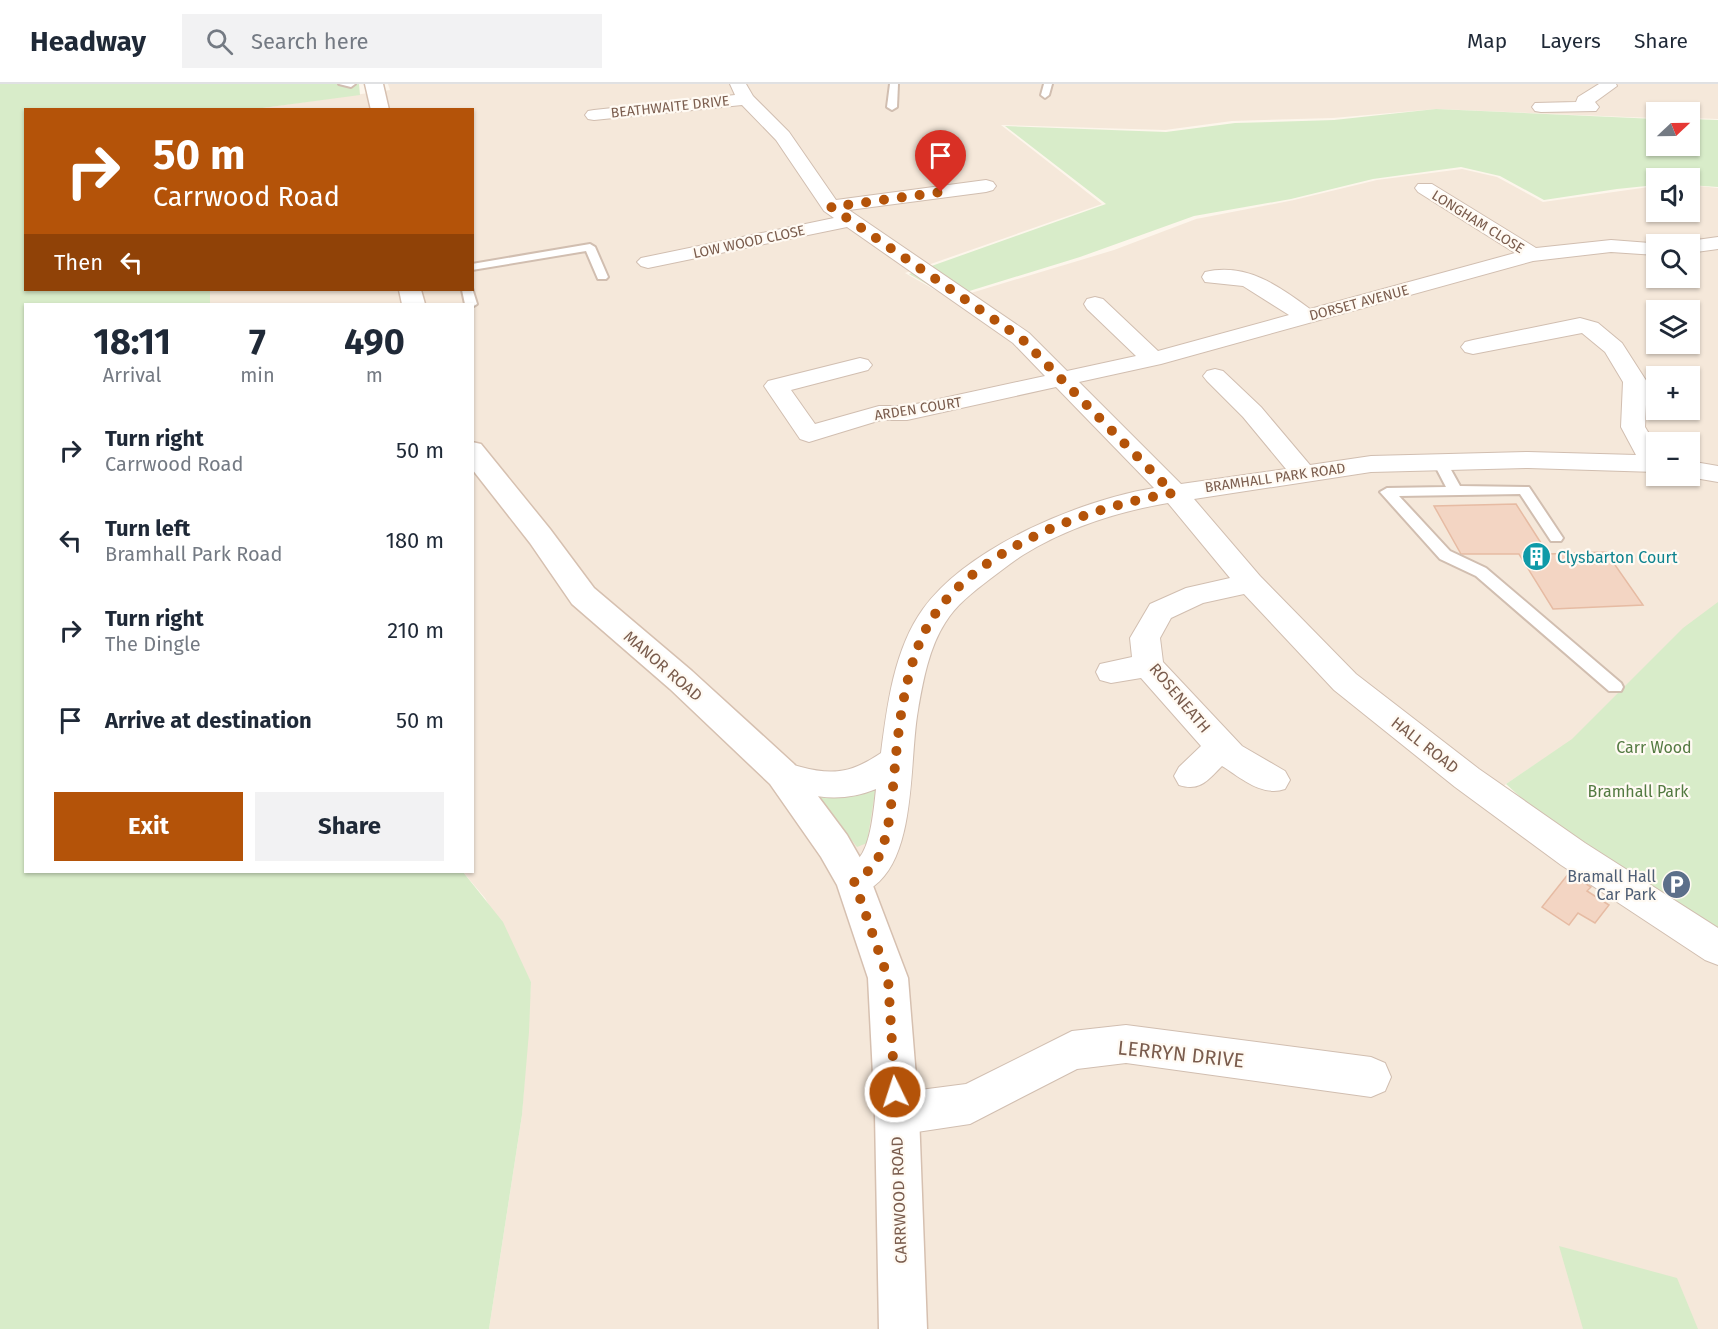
<!DOCTYPE html>
<html lang="en">
<head>
<meta charset="utf-8">
<style>
	body { margin:0; font-family:"Fira Sans",sans-serif; background:#f2f2f3; color:#1f2937; height:100vh; display:flex; flex-direction:column; font-size:22px; white-space:nowrap }
	* { box-sizing:border-box; margin:0 }
	p { font-size:20px; color:#747a83 }
	.icon { flex:none; width:33px; height:33px; fill:none; stroke:currentColor; stroke-width:2; stroke-linecap:round; stroke-linejoin:round }
	.map { position:relative; flex:1; overflow:hidden }
	.side { position:absolute; left:24px; top:219px; width:450px; height:570px; display:flex; flex-direction:column; background:#fff; border-radius:0px; box-shadow:0 2px 4px #0004 }
	.side>* { flex:none }
	.hud { position:absolute; left:24px; top:24px; width:450px; height:183px; border-radius:0px; box-shadow:0 2px 4px #0004; background:#b45309; color:#fff; overflow:hidden }
	.needle { width:39px; rotate:68deg }
	.buttons { position:absolute; left:1646px; top:18px; display:grid; gap:12px }
	.buttons a { display:grid; place-items:center; width:54px; height:54px; border-radius:0px; background:#fff; box-shadow:0 2px 4px #0004; font-size:30px }
	.pin { position:absolute; display:grid; place-items:center; width:51px; height:51px; color:#fff; margin:-62px -26px; border-radius:50% 50% 50% 0; rotate:-45deg; box-shadow:0 0 6px #0007 }
	.pin .icon { rotate:45deg }
	.me { position:absolute; width:66px; margin:-33px; rotate:356deg; stroke-linejoin:round; filter:drop-shadow(0 0 4px #0008) }
	.turn { display:flex; align-items:center; gap:21px; height:126px; padding:0 30px; font-size:27px }
	.turn .icon { width:78px; height:78px; stroke-width:2.5 }
	.turn b { display:block; font-size:42px; line-height:51px }
	.then { display:flex; align-items:center; height:57px; padding:0 30px; background:#0003; gap:12px; font-size:22px }
	.eta { display:flex; justify-content:space-evenly; align-items:center; height:102px; text-align:center }
	.eta b { font-size:36px; font-weight:700; line-height:42px }
	.primary-button { display:flex; gap:12px; margin-top:auto; padding:12px 30px }
	.primary-button a { flex:1; height:69px; border-radius:0px; background:#b45309; color:#fff; font-size:24px; font-weight:700; line-height:69px; text-align:center }
	.primary-button a+a { background:#f2f2f3; color:#1f2937 }
	ul { padding:0; list-style:none }
	li { display:flex; align-items:center; gap:18px; height:90px; padding:0 30px }
	li div { flex:1 }
	li b { display:block; font-size:22px }
	li em { font-style:normal }
	header { display:flex; align-items:center; gap:36px; box-sizing:border-box; height:84px; padding:0 30px; background:#fff; border-bottom:2px solid #e0e1e3 }
	header strong { font-size:28px }
	nav { display:flex; gap:33px; margin-inline-start:auto; font-size:21px }
	.search { width:420px; height:54px; background:#f2f2f3; display:flex; align-items:center; gap:15px; box-sizing:border-box; padding:0 21px; border-radius:0px; color:#747a83; font-size:22px }
	.map>svg:first-child { display:block }
	.residential { fill:#f5e8da; fill-rule:evenodd }
	.green { fill:#d8ecc9 }
	.building { fill:#f3d5c3; stroke:#e6bba3; stroke-width:1.5 }
	.lines { fill:none; stroke-linecap:round; stroke-linejoin:round }
	.lane-casing { stroke:#d1beb0; stroke-width:4 }
	.street-casing { stroke:#d1beb0; stroke-width:2 }
	.secondary-casing { stroke:#d6c0b0; stroke-width:3 }
	.lane { fill:#fff; fill-rule:evenodd }
	.street { fill:#fff; fill-rule:evenodd }
	.secondary { fill:#fff; fill-rule:evenodd }
	.route { stroke:#b45309; stroke-width:10; stroke-dasharray:0 18 }
	.labels { text-anchor:middle; dominant-baseline:central; stroke-width:4.5; stroke-linejoin:round; paint-order:stroke }
	.far-street-label { font-size:14px; fill:#7a5c4d; stroke:#fffaf3 }
	.culture-label { font-size:16px; fill:#0d838f; stroke:#fffaf3; text-anchor:start }
	.street-label { font-size:16px; fill:#7a5c4d; stroke:#fffaf3 }
	.park-label { font-size:16px; fill:#537a41; stroke:#fffaf3 }
	.service-label { font-size:16px; fill:#4e5e75; stroke:#fffaf3; text-anchor:end }
	.near-street-label { font-size:20px; fill:#7a5c4d; stroke:#fffaf3 }
</style>
</head>
<body>
<header>
<strong>Headway</strong>
<div class="search"><svg class="icon" aria-label="search" viewBox="0 0 24 24"><circle cx="10" cy="10" r="6"/><path d="M15 15l6 6"/></svg>Search here</div>
<nav><a>Map</a><a>Layers</a><a>Share</a></nav>
</header>
<div class="map">
<svg width="1718" height="1245" viewBox="0 0 1718 1245">
	<rect width="100%" height="100%" fill="#fdf6ec"/>
	<path class="residential" d="M388,0H1718V35L1689,34V28H1656V34L1627,33L1437,25L1333,34L1232,37L1165,46L1001,41L1102,120L905,189L951,215L1114,166L1196,135L1294,116L1377,96L1462,85L1497,93L1543,118L1656,102V128H1689V101L1718,104V550L1624,621L1506,700L1484,722L1718,877V1245H489L522,1031L531,898L485,814L463,788H472V220H210V206H472V26L255,25L390,6ZM1656,160H1689V194H1656ZM1656,226H1689V260H1656ZM1656,292H1689V326H1656ZM1656,358H1689V392H1656Z"/>
	<g class="green">
		<polygon points="0,0 359,0 360,11 255,25 26,26 26,206 210,206 210,220 26,220 26,788 463,788 503,838 531,898 529,948 522,1031 489,1245 0,1245"/>
		<polygon points="1436,25 1656,35 1656,62 1689,62 1689,35 1718,36 1718,103 1689,101 1689,94 1656,94 1656,101 1617,105 1544,116 1500,92 1461,83 1373,95 1291,115 1194,132 1080,173 950,213 909,190 1106,120 1005,42 1166,48 1235,39 1334,36"/>
		<polygon points="1718,518 1718,883 1711,861 1563,752 1506,700 1572,655 1683,544"/>
		<polygon points="876,702 867,759 857,763 818,713"/>
		<polygon points="1559,1162 1677,1194 1698,1245 1583,1245"/>
	</g>
	<g class="building">
		<polygon points="1516,420 1548,470 1606,468 1643,521 1553,525 1519,470 1461,470 1434,422"/>
		<polygon points="1569,789 1591,803 1587,807 1609,821 1595,839 1578,829 1569,841 1542,823"/>
	</g>
	<g class="lines">
		<defs>
			<g id="lane">
				<polygon points="339,0 355,0 351,3"/>
				<polygon points="890,0 898,0 897,23 892,26 887,23"/>
				<polygon points="1044,0 1052,0 1049,11 1045,14 1041,11"/>
				<polygon points="590,160 595,163 608,193 606,195 598,195 586,167 472,186 472,180"/>
				<polygon points="472,204 477,220 472,223 472,220 465,220 462,206"/>
				<polygon points="1440,374 1445,375 1460,402 1529,403 1563,454 1561,457 1551,457 1520,410 1399,412 1450,467 1486,484 1621,599 1623,603 1621,607 1609,607 1476,492 1440,475 1380,408 1387,404 1446,403 1433,378"/>
			</g>
			<g id="street">
				<path d="M730,0H746L753,12L789,48L836,116L986,96L993,98L996,102L993,106L986,108L849,126L1029,249L1067,287L1136,272L1087,225L1084,220L1087,215L1095,213L1103,215L1158,267L1289,231L1243,202L1205,198L1202,193L1205,188C1246,178 1279,202 1310,225L1515,169L1418,108L1415,104L1418,100H1432L1536,164L1611,156L1663,160H1656V171L1611,168L1533,177L1161,280L1079,298L1181,400L1286,385L1243,333L1207,297L1203,292L1207,287L1215,285L1223,287L1261,323L1310,381L1371,372L1528,368L1636,371L1621,343L1623,298L1605,268L1582,249L1473,270L1465,268L1461,263L1465,258L1473,256L1580,234L1598,239L1622,259L1647,298L1645,343L1656,361V388L1528,384L1371,388L1194,415L1260,492L1356,590L1479,685L1585,759L1718,844V881L1705,876L1561,781L1455,703L1334,606L1244,510L1203,519L1171,534L1160,554L1163,578L1242,662L1285,687L1290,696L1285,705C1262,713 1241,694 1222,682C1208,696 1200,708 1179,701L1174,692L1179,683L1201,662L1141,594L1111,599L1100,596L1096,588L1100,580L1132,573L1130,554L1150,520L1186,504L1230,494L1168,419C1120,427 1066,444 1023,471C1012,478 1001,487 990,495C973,508 956,521 945,539C929,564 923,597 918,626C909,675 917,770 874,802C862,811 855,813 841,808L836,797C842,785 850,783 859,774C871,761 874,723 876,705C840,720 806,713 770,699L765,690L770,681C783,676 789,680 801,683C834,692 853,688 881,669C887,622 894,565 923,525C968,463 1080,416 1154,404L1056,303L907,336H881L809,358L800,355L764,302L768,297L860,274L868,276L872,281L868,286L791,306L815,340L879,322H907L1045,292L1013,259L847,143L648,184L641,182L637,178L641,174L834,134L824,127L776,56L742,21L594,36L588,35L585,31L588,27L594,26L735,11Z"/>
				<polygon points="1599,0 1616,0 1617,2 1595,18 1599,23 1596,27 1541,28 1535,27 1532,23 1535,19 1576,18 1578,13"/>
				<polygon points="1718,153 1718,165 1689,169 1689,160 1680,160 1689,157"/>
				<polygon points="1689,377 1718,382 1718,398 1683,392 1689,392"/>
				<polygon points="1126,941 1371,973 1385,979 1391,993 1385,1007 1371,1013 1126,979 1077,985 970,1040 897,1051 882,1045 876,1030 882,1015 897,1009 966,1000 1072,947"/>
			</g>
			<g id="secondary">
				<polygon points="365,0 383,0 389,26 371,26"/>
				<polygon points="399,206 421,206 425,220 402,220"/>
				<polygon points="472,358 481,360 550,445 594,504 692,587 794,680 847,751 867,786 908,894 919,1030 927,1245 879,1245 875,1030 868,894 837,801 821,773 770,700 670,605 572,520 530,459 472,385"/>
			</g>
		</defs>
		<use href="#lane" class="lane-casing"/>
		<use href="#street" class="street-casing"/>
		<use href="#secondary" class="secondary-casing"/>
		<use href="#lane" class="lane"/>
		<use href="#street" class="street"/>
		<use href="#secondary" class="secondary"/>
	</g>
	<g class="lines">
		<path class="route" d="M895,1008L888,894L854,797C860,793 868,788 872,783C890,763 892,709 895,682C899,636 907,572 933,533C980,462 1093,422 1173,409L1021,254L831,123L941,108"/>
	</g>
	<defs>
		<symbol id="building-disc" viewBox="-11 -11 22 22"><circle r="9.5" fill="#0f9aa8" stroke="#fffaf3"/><path d="M-4-6H4V6H1V3H-1V6H-4ZM-2.5-4.3h1.7v1.8h-1.7ZM.8-4.3h1.7v1.8H.8ZM-2.5-1h1.7V.8h-1.7ZM.8-1h1.7V.8H.8Z" fill="#fff"/></symbol>
		<symbol id="parking-disc" viewBox="-11 -11 22 22"><circle r="9.5" fill="#5c6f8a" stroke="#fffaf3"/><path d="M-3.5-5.5H1a3.5 3.5 0 0 1 0 7H-1V5.5H-3.5ZM-1-3.4V-.6H.8a1.4 1.4 0 0 0 0-2.8Z" fill="#fff"/></symbol>
	</defs>
	<g fill-rule="evenodd">
		<use href="#building-disc" x="1520" y="456" width="33" height="33"/>
		<use href="#parking-disc" x="1660" y="784" width="33" height="33"/>
	</g>
	<g class="labels">
		<g class="far-street-label">
			<text transform="translate(670 23) rotate(-6)">BEATHWAITE DRIVE</text>
			<text transform="translate(1478 138) rotate(32)">LONGHAM CLOSE</text>
			<text transform="translate(749 158) rotate(-12)">LOW WOOD CLOSE</text>
			<text transform="translate(1359 219) rotate(-15)">DORSET AVENUE</text>
			<text transform="translate(918 325) rotate(-9)">ARDEN COURT</text>
			<text transform="translate(1275 394) rotate(-8)">BRAMHALL PARK ROAD</text>
		</g>
		<g class="culture-label">
			<text x="1557" y="473">Clysbarton Court</text>
		</g>
		<g class="street-label">
			<text transform="translate(663 582) rotate(41)">MANOR ROAD</text>
			<text transform="translate(1180 614) rotate(50)">ROSENEATH</text>
			<text transform="translate(1425 661) rotate(38)">HALL ROAD</text>
			<text transform="translate(899 1116) rotate(-92)">CARRWOOD ROAD</text>
		</g>
		<g class="park-label">
			<text x="1654" y="663">Carr Wood</text>
			<text x="1638" y="707">Bramhall Park</text>
		</g>
		<g class="service-label">
			<text x="1656" y="792">Bramall Hall<tspan x="1656" dy="18">Car Park</tspan></text>
		</g>
		<g class="near-street-label">
			<text transform="translate(1181 970) rotate(6)">LERRYN DRIVE</text>
		</g>
	</g>
</svg>
<div class="buttons">
<a><svg class="needle" viewBox="-14 -14 28 28"><path d="M0-13l5 13h-10z" fill="#e53935"/><path d="M0 13l5-13h-10z" fill="#747a83"/></svg></a>
<a><svg class="icon" aria-label="sound" viewBox="0 0 24 24"><path d="M4 9h4l5-4v14l-5-4H4zM17 9q2 3 0 6"/></svg></a>
<a><svg class="icon" aria-label="search" viewBox="0 0 24 24"><circle cx="10" cy="10" r="6"/><path d="M15 15l6 6"/></svg></a>
<a><svg class="icon" aria-label="layers" viewBox="0 0 24 24"><path d="M12 4l9 5-9 5-9-5zM3 14l9 5 9-5"/></svg></a>
<a>+</a>
<a>−</a>
</div>
<div class="pin" style="left:941px;top:108px;background:#d93025"><svg class="icon" aria-label="arrive" viewBox="0 0 24 24"><path d="M6 21V4h12l-3 4 3 4H6"/></svg></div>
<svg class="me" style="left:895px;top:1008px" viewBox="-20 -20 40 40"><circle r="17" fill="#b45309" stroke="#fff" stroke-width="3"/><path d="M0-11L8 9 0 5-8 9z" fill="#fff"/></svg>
<div class="hud">
<div class="turn"><svg class="icon" aria-label="right" viewBox="0 0 24 24"><path d="M7 20v-9h11M14 6l5 5-5 5"/></svg><div><b>50 m</b>Carrwood Road</div></div>
<div class="then">Then<svg class="icon" aria-label="left" viewBox="0 0 24 24"><path d="M17 20v-9H6M10 6l-5 5 5 5"/></svg></div>
</div>
<section class="side">
<div class="eta">
<div><b>18:11</b><p>Arrival</p></div>
<div><b>7</b><p>min</p></div>
<div><b>490</b><p>m</p></div>
</div>
<ul>
<li><svg class="icon" aria-label="right" viewBox="0 0 24 24"><path d="M7 20v-9h11M14 6l5 5-5 5"/></svg><div><b>Turn right</b><p>Carrwood Road</p></div><em>50 m</em></li>
<li><svg class="icon" aria-label="left" viewBox="0 0 24 24"><path d="M17 20v-9H6M10 6l-5 5 5 5"/></svg><div><b>Turn left</b><p>Bramhall Park Road</p></div><em>180 m</em></li>
<li><svg class="icon" aria-label="right" viewBox="0 0 24 24"><path d="M7 20v-9h11M14 6l5 5-5 5"/></svg><div><b>Turn right</b><p>The Dingle</p></div><em>210 m</em></li>
<li><svg class="icon" aria-label="arrive" viewBox="0 0 24 24"><path d="M6 21V4h12l-3 4 3 4H6"/></svg><div><b>Arrive at destination</b></div><em>50 m</em></li>
</ul>
<div class="primary-button"><a>Exit</a><a>Share</a></div>
</section>
</div>
</body>
</html>
